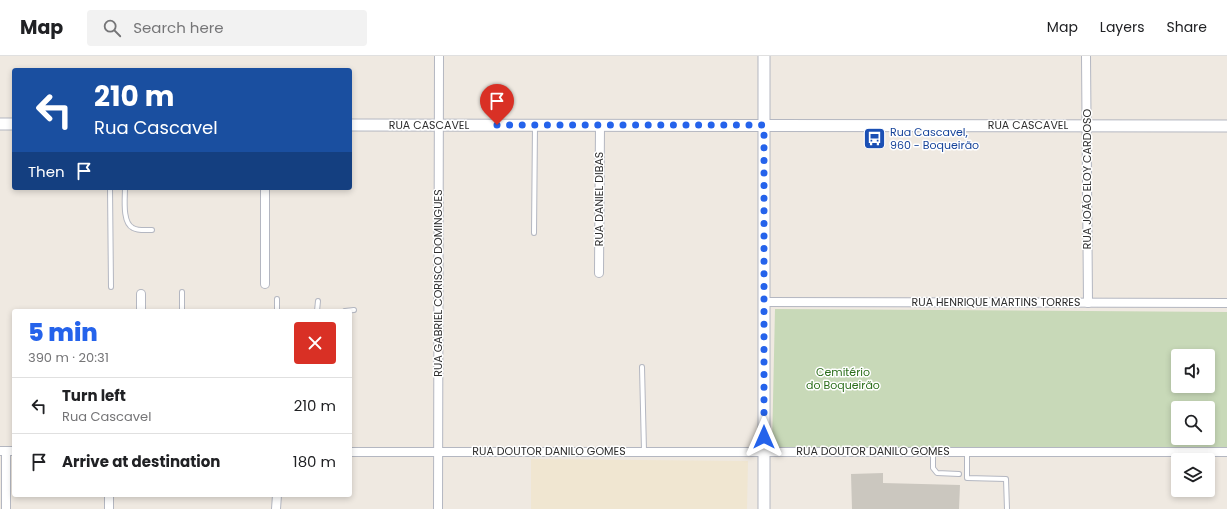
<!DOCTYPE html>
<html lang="en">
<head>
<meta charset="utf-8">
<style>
	body { margin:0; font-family:Poppins,sans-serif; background:#f2f2f2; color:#202124; height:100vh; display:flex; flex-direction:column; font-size:15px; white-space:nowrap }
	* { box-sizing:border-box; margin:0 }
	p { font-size:13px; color:#757577 }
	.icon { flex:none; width:22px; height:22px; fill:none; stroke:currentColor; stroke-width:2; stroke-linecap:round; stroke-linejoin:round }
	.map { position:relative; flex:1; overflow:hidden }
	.sheet { position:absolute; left:12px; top:253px; width:340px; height:188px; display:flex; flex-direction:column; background:#fff; border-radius:4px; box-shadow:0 2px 6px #0003 }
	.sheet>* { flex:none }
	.top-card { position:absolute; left:12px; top:12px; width:340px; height:122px; border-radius:4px; box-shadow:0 2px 6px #0003; background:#1a4fa0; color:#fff; overflow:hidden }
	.fabs { position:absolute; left:1171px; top:293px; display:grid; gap:8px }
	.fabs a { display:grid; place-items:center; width:44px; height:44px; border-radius:4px; background:#fff; box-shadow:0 2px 6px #0003; font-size:20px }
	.pin { position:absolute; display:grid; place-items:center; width:34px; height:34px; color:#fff; margin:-41px -17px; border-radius:50% 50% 50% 0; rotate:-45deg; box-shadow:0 0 4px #0007 }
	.pin .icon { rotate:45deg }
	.me { position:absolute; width:44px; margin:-22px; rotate:0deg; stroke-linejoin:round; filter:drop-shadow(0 0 3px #0008) }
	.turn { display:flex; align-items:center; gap:14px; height:84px; padding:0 16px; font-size:18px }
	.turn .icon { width:52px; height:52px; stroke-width:2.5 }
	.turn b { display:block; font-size:28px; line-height:34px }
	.then { display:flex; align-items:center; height:38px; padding:0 16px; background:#0003; gap:8px; font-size:15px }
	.round { display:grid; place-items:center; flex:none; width:42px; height:42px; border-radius:4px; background:#f2f2f2 }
	.head { display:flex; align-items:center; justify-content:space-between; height:68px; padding:0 16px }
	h1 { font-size:24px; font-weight:800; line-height:30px; color:#2563eb }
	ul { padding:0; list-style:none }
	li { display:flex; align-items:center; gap:12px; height:56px; padding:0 16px; border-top:1px solid #e0e0e0 }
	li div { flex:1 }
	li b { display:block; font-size:15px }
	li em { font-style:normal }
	header { display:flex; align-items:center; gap:24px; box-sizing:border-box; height:56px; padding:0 20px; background:#fff; border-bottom:1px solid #e0e0e0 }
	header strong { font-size:19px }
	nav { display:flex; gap:22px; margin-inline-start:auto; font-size:14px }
	.search { width:280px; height:36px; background:#f2f2f2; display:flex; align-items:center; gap:10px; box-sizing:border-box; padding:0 14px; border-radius:4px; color:#757577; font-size:15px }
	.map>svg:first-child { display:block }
	.education { fill:#f0e6d1 }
	.cemetery { fill:#c8d9b8; fill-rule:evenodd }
	.building { fill:#cbc7bf }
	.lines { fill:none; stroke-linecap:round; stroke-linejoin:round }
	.service-casing { stroke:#b4b7c1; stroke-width:6 }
	.minor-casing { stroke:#b4b7c1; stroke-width:10 }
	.secondary-casing { stroke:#b4b7c1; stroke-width:13 }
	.service { stroke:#fff; stroke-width:4 }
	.minor { stroke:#fff; stroke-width:8 }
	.secondary { stroke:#fff; stroke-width:11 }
	.route { stroke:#2563eb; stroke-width:7; stroke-dasharray:0 12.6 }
	.labels { text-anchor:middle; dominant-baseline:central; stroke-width:3; stroke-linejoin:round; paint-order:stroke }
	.street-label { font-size:11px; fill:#2e2e2e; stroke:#fff }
	.transit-label { font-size:11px; fill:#164399; stroke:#fff; text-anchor:start }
	.park-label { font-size:11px; fill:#2c6e1b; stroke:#fff }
</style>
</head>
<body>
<header>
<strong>Map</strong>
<div class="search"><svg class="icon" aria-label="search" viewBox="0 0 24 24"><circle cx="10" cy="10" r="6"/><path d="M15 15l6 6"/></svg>Search here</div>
<nav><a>Map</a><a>Layers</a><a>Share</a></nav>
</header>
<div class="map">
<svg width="1227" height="453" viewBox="0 0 1227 453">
	<rect width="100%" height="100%" fill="#efe9e1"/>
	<polygon class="education" points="531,403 748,405 747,453 531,453"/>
	<path class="cemetery" d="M775,253L1227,256V392L772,391ZM1178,300H1208V330H1178ZM1178,352H1208V382H1178Z"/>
	<polygon class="building" points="883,417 883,427 960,429 959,453 852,453 851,418"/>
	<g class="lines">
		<defs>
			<g id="service">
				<polyline points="110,132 111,231"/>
				<path d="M125,132C125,142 122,167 133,172C138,175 146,174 152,174"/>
				<polyline points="534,177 535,69"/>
				<polyline points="182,255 182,236"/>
				<polyline points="277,255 277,243"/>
				<polyline points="317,255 318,245"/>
				<polyline points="345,255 354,254"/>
				<polyline points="642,311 644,395"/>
				<polyline points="967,395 967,422 1006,423 1007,453"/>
				<polyline points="933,396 933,412 937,417 959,418"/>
			</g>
			<g id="minor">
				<polyline points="1086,0 1088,247"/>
				<polyline points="265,132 265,228"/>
				<polyline points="599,217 600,69"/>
				<polyline points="764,246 1227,247"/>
				<polyline points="141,255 141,238"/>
				<polyline points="0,395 14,395"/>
				<polyline points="350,396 1227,396"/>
				<polyline points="6,453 6,395"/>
				<polyline points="109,453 109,439"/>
				<polyline points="276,453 277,439"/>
				<polyline points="438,453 439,0"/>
			</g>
			<g id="secondary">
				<polyline points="0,68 14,68"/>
				<polyline points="350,69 1227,70"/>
				<polyline points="764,453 764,0"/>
			</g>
		</defs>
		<use href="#service" class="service-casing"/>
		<use href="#minor" class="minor-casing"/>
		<use href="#secondary" class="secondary-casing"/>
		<use href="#service" class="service"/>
		<use href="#minor" class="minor"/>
		<use href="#secondary" class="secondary"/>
	</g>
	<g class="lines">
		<polyline class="route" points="497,69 764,69 764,381"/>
	</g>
	<defs>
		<symbol id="bus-square" viewBox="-11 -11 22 22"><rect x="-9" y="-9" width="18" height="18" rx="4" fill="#1a4fb4" stroke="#fff"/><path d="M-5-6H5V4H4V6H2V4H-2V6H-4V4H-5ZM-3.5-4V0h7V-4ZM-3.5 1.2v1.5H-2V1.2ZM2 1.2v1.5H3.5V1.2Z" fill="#fff"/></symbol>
	</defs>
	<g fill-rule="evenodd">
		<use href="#bus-square" x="862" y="70" width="25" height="25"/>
	</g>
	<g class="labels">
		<g class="street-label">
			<text x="429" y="69">RUA CASCAVEL</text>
			<text x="1028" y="69">RUA CASCAVEL</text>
			<text transform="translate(1087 123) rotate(-90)">RUA JOÃO ELOY CARDOSO</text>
			<text transform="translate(599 143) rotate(-90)">RUA DANIEL DIBAS</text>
			<text transform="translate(438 227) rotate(-90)">RUA GABRIEL CORISCO DOMINGUES</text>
			<text x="996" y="246">RUA HENRIQUE MARTINS TORRES</text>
			<text x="549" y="395">RUA DOUTOR DANILO GOMES</text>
			<text x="873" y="395">RUA DOUTOR DANILO GOMES</text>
		</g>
		<g class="transit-label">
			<text x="890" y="76">Rua Cascavel,<tspan x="890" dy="13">960 - Boqueirão</tspan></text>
		</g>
		<g class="park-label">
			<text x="843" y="316">Cemitério<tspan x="843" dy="13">do Boqueirão</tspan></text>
		</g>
	</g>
</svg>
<div class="fabs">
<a><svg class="icon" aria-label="sound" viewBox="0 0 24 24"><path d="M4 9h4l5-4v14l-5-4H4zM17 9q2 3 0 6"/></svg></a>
<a><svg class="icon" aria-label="search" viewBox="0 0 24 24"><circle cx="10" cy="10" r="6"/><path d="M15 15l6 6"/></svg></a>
<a><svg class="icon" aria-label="layers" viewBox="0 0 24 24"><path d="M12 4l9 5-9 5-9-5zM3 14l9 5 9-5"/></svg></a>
</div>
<div class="pin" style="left:497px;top:69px;background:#d93025"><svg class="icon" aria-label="arrive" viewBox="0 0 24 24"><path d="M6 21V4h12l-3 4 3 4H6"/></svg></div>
<svg class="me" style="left:764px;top:381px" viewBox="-20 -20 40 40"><path d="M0-17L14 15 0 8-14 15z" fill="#2563eb" stroke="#fff" stroke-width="4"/></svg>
<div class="top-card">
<div class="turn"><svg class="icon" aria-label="left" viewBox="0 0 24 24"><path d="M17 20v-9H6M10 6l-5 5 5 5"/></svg><div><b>210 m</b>Rua Cascavel</div></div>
<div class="then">Then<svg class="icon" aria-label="arrive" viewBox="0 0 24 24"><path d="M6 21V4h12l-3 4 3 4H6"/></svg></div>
</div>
<section class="sheet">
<div class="head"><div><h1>5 min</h1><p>390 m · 20:31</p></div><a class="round" style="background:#d93025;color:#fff"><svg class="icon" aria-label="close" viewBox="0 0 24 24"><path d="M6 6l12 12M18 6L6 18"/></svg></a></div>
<ul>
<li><svg class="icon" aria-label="left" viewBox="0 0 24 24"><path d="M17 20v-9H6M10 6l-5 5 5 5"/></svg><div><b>Turn left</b><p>Rua Cascavel</p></div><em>210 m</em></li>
<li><svg class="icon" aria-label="arrive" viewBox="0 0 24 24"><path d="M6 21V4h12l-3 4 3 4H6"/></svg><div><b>Arrive at destination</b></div><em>180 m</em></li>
</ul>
</section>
</div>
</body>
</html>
